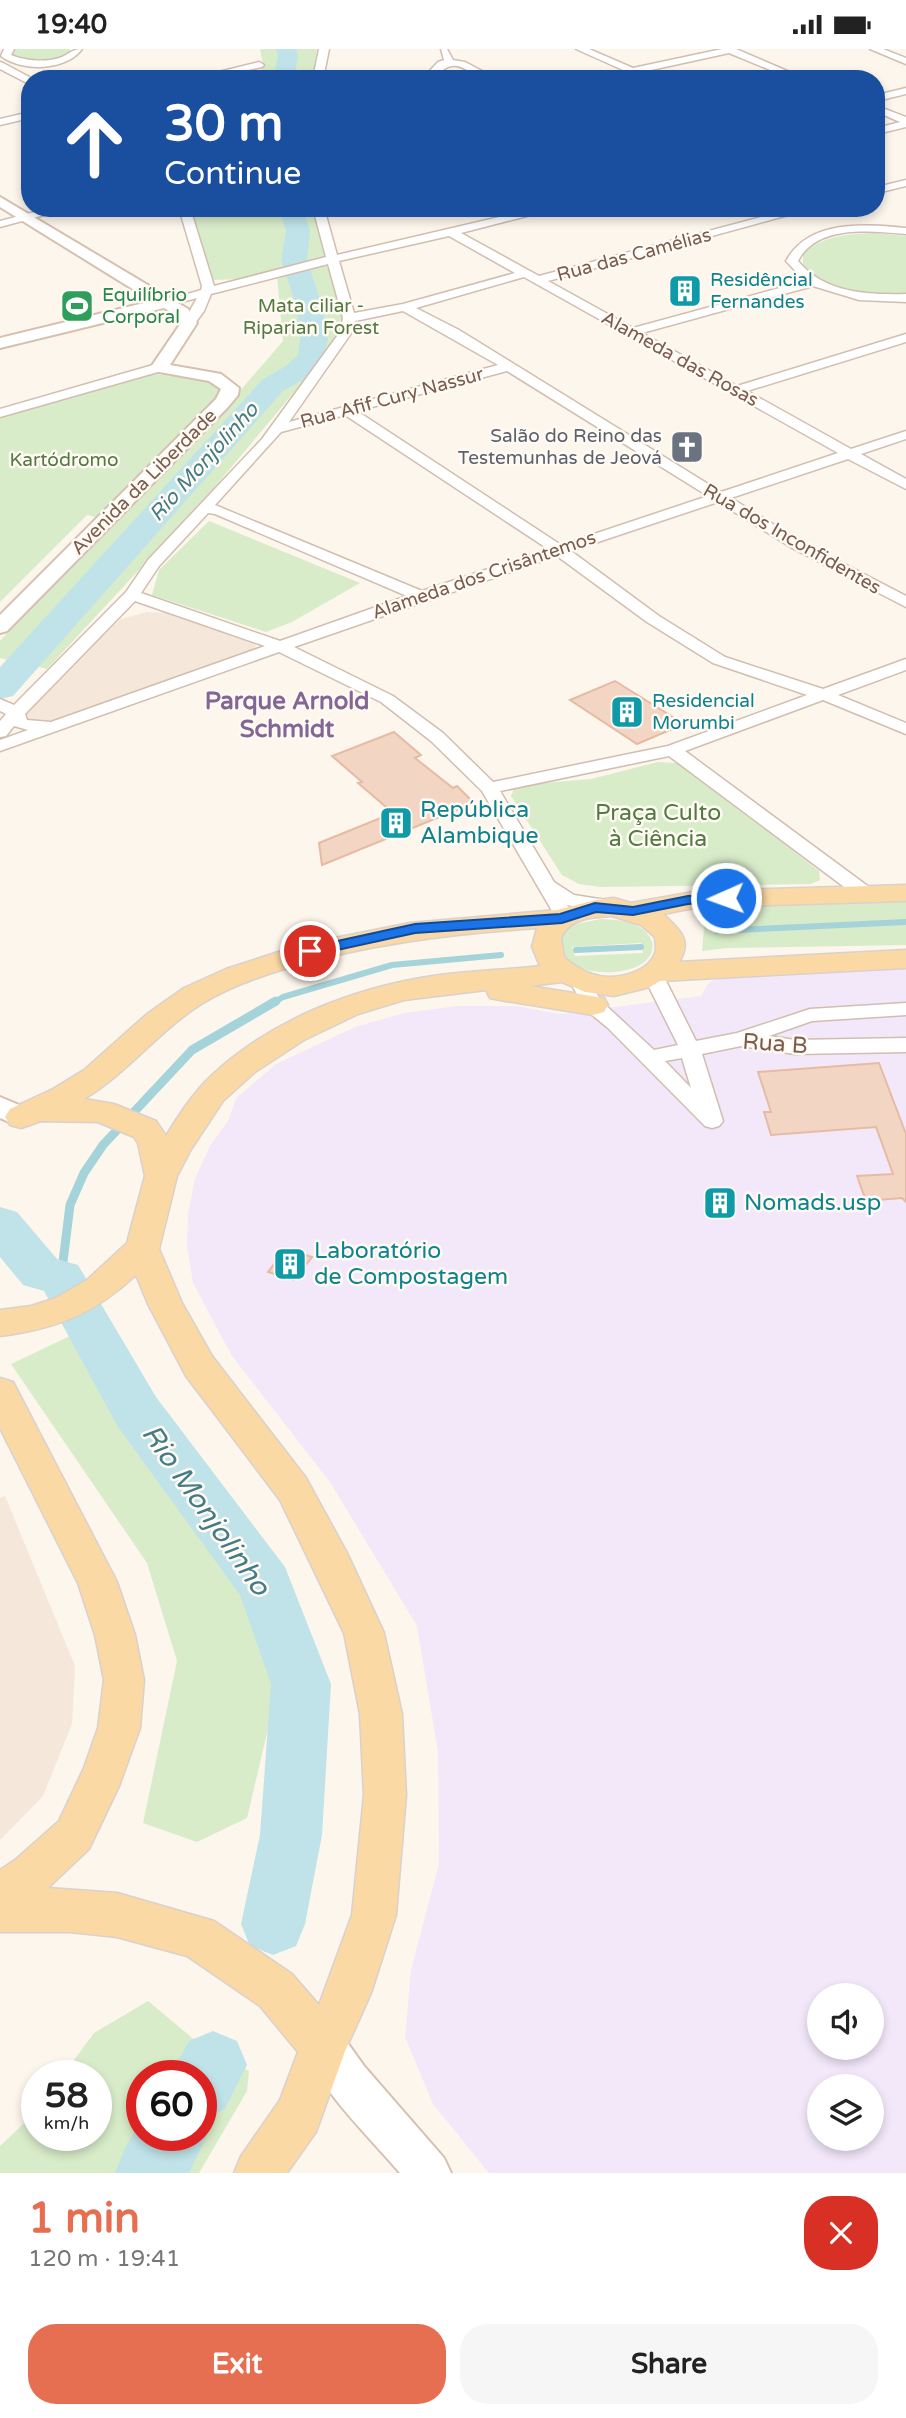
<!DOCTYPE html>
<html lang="en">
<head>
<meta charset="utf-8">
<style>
	body { margin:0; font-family:"Varela Round",sans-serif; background:#f6f6f6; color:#222; height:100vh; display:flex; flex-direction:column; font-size:26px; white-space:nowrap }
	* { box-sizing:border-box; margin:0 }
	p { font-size:23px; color:#767676 }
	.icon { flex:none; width:38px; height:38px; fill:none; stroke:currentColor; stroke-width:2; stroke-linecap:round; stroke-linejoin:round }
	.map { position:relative; height:2124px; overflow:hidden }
	.side { display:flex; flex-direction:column; background:#fff; flex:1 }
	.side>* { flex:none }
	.hud { position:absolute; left:21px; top:21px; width:864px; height:147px; border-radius:28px; box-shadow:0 4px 10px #0003; background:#1a4fa0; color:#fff; overflow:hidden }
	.controls { position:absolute; left:807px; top:1934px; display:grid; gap:14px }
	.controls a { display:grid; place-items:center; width:77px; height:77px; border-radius:50%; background:#fff; box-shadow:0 4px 10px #0003; font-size:35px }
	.speed { position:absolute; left:21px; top:2011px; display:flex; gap:14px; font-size:35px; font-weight:700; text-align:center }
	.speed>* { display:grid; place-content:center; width:91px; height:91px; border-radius:50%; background:#fff; box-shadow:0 4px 10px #0003; line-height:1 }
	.speed small { font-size:18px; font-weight:400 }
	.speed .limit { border:10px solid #d22; background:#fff; color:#111 }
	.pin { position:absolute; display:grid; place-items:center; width:60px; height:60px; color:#fff; margin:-30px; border:4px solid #fff; border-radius:50%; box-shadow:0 2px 7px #0007 }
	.me { position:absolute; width:77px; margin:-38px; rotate:268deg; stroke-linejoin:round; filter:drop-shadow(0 0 5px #0008) }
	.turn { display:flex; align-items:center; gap:24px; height:147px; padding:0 28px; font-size:32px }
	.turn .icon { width:91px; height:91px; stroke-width:2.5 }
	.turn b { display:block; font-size:49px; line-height:60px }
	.round { display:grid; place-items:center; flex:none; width:74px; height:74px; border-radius:28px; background:#f6f6f6 }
	.headline { display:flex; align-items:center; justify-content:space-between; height:119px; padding:0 28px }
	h1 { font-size:42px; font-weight:700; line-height:52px; color:#e76f51 }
	.primary-button { display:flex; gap:14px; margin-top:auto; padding:14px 28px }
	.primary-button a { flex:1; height:80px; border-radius:28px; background:#e76f51; color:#fff; font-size:28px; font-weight:700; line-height:80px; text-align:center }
	.primary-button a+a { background:#f6f6f6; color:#222 }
	.status { display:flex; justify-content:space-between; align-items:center; height:49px; padding:0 35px; background:#fff; direction:ltr }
	.status svg { height:19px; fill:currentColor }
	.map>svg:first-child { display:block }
	.residential { fill:#f5e8da }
	.education { fill:#f3e8fa; fill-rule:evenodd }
	.green { fill:#d8ecc9; fill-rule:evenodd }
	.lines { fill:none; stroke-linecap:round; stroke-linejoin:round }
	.stream-far1 { stroke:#a5d3da; stroke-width:6 }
	.stream { stroke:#a5d3da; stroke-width:9 }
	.river { fill:#bfe3e8; fill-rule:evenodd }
	.building { fill:#f3d5c3; stroke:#e6bba3; stroke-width:2 }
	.street-casing { stroke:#d1beb0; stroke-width:3 }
	.secondary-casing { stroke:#d6c0b0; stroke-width:4 }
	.primary-casing { stroke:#dad1cd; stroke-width:3 }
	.street { fill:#fff; fill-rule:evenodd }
	.secondary { fill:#fff; fill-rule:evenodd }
	.primary { fill:#fbd9a5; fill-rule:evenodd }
	.route { fill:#1a73e8; stroke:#114b97; stroke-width:2 }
	.labels { text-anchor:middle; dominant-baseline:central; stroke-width:5; stroke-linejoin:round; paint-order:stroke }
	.far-street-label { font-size:19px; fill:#7a5c4d; stroke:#fffaf3 }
	.far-culture-label { font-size:19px; fill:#0d838f; stroke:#fffaf3; text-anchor:start }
	.far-leisure-label { font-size:19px; fill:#27864d; stroke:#fffaf3; text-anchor:start }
	.far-park-label { font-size:19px; fill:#537a41; stroke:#fffaf3 }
	.far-worship-label { font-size:19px; fill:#5b616d; stroke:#fffaf3; text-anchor:end }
	.far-water-label { font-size:21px; font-style:italic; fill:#437c86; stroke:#fffaf3 }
	.culture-label { font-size:23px; fill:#0d838f; stroke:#fffaf3; text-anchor:start }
	.park-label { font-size:23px; fill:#537a41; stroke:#fffaf3 }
	.street-label { font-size:23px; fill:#7a5c4d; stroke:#fffaf3 }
	.far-district-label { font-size:24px; font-weight:bold; fill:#846695; stroke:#fffaf3 }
	.near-water-label { font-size:28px; font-style:italic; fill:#437c86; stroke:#fffaf3 }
</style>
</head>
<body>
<div class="status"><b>19:40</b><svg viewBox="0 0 49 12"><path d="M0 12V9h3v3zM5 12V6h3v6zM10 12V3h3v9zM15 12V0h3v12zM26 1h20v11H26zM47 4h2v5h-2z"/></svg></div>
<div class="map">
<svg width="906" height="2124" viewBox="0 0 906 2124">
	<rect width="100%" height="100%" fill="#fdf6ec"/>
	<g class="residential">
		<polygon points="147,563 166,564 251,592 256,596 255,599 55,671 27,674 23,670 24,658 121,570"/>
		<polygon points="5,1447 75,1617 72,1675 43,1747 0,1791 0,1449"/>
	</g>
	<path class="education" d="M906,919V2124H489L433,2055L405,1988L411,1921L439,1815L438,1703L417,1577L330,1433L232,1307L193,1234L187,1196L188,1165L195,1130L210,1097L228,1072L236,1049L276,1015L355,978L404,964L457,957H516L560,965L701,947L709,933L733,926ZM819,1946H872V1998H819ZM819,2037H872V2090H819Z"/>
	<g class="green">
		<path d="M14,0H70L71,3C56,17 30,13 12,7L11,4Z"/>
		<polygon points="260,0 317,0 312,30 258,30 263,16"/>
		<polygon points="190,159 314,159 326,209 241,230 212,231"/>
		<path d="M875,184L906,187V244C871,245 829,243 803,215V205C823,186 849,185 875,184Z"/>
		<polygon points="318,216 326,217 330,222 342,271 332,295 311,323 203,452 47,620 0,609 0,592 134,448 215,371 283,292 277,227"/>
		<polygon points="155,325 207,331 223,341 218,349 98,469 87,466 0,553 0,369"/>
		<polygon points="209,472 360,534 292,573 266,583 152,546 159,521"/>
		<polygon points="658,713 676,714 684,718 819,822 820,831 811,835 601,838 579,835 562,826 511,747 514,739 521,736 591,730"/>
		<polygon points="906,850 906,896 728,899 702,902 704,878 691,857"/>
		<path d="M601,870C620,871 643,872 652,892C660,930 574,933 561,903C559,898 559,891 558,886L571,876ZM641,894L643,904L575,907L572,898Z"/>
		<polygon points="72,1286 174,1448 241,1537 277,1642 247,1769 197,1793 143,1774 177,1612 147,1514 11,1315"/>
		<path d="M148,1952L196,1992L249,2022L247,2042L199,2124H0V2097L37,2062V2086H96V2026H63L94,1984ZM142,2026H201V2086H142Z"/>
	</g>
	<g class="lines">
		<g class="stream-far1">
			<polyline points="717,882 906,873"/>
			<polyline points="576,901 641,898"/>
			<polyline points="273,954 283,948 392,916 501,906"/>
		</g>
		<polyline class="stream" points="61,1229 70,1156 84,1124 103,1096 192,1001 276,952"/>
		<g class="river">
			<polygon points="276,0 296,0 298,8 294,30 273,30 278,8"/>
			<polygon points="279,159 303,159 310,182 307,211 322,256 328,291 324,303 326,308 306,329 283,342 13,647 0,650 0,618 263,330 286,317 298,306 300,291 296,256 281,211 286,182"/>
			<polygon points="0,1158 17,1163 57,1210 78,1216 156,1348 285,1518 331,1635 322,1786 305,1875 296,1897 273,1906 250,1897 241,1875 260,1786 271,1635 240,1546 118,1378 44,1242 23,1236 0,1208"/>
			<polygon points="213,1982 237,1992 247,2016 225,2060 201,2070 201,2026 171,2026 189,1992"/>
			<polygon points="142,2071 142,2086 201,2086 201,2072 207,2086 189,2124 115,2124 125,2099"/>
		</g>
	</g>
	<g class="building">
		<polygon points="615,632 684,675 637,695 570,651"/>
		<polygon points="394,683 421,706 415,709 453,739 457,737 474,754 322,816 319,794 393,764 358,734 362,733 332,707"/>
		<polygon points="879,1014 906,1085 906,1153 902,1149 866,1152 857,1127 893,1125 876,1078 771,1086 764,1063 771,1063 758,1023"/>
		<polygon points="286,1200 312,1208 294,1231 268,1223"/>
	</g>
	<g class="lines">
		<defs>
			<g id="street">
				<path d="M4,0H14L11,6C25,12 47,14 62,8C71,4 72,0 82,0C66,22 22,23 1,7Z"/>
				<polygon points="319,0 329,0 323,30 313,30"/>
				<path d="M441,0H447L453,11L465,13L497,30C464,30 460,0 433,30H422L438,13L444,11Z"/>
				<polygon points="576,0 589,0 633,19 722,0 736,0 806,30 792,30 729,4 642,23 649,27 643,30"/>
				<polygon points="870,0 883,0 906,9 906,15"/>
				<polygon points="0,13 3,14 33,30 30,30 30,35 27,34 0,20"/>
				<polygon points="259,13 264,16 262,18 209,30 190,30"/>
				<polygon points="906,39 906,45 877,52 877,46"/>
				<polygon points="877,57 906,68 906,78 877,85 877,79 900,73 877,63"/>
				<polygon points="30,63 30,69 0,76 0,70"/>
				<polygon points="906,131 906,137 877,144 877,138"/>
				<polygon points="50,159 70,159 0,178 0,172"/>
				<path d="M179,159H190L214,237L326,208L313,159H324L337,206L538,159H558L461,184L539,227L795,159H814L548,232L633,279L805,232L786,212C809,170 865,175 906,179V185C871,182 817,175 798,212C824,244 867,246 906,245V253L859,251L813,237L642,284L737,337L906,285V293L747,342L851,400L906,382V390L861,405L906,430V440L848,410L731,449L802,493L906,547V558L792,499L718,453L571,502L659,567L725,608L823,640L906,610V621L838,646L906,674V685L823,651L685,702L873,841L875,845L873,849H859L669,707L500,742L554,833L574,846L612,852L621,858L612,864L567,856L574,868L572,872H558L482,742L431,692L381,653L279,603L0,702V691L28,681L14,677L6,687L0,688V672L6,665L0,662V650L14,656L126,543L148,511L262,390L340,283L343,269L328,215L211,245L204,262L193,277H185L183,274L197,249L167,257L161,253L201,241L202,237ZM449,187L515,224L403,255L354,264L339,212ZM524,228L838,404L721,443L459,281L416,259ZM403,262L498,316L289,373L352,283L355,272ZM507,322L708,447L561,496L357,362ZM345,366L548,500L422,542L215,456L281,383ZM208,464L215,465L407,547L280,592L141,544L159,517ZM557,507L647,573L713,614L807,646L668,697L493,733L443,684L393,647L294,598ZM135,552L265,597L51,673L27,671L25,665Z"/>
				<polygon points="160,314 165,315 165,321 0,368 0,360"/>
				<path d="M653,920L660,922L663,926L696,992L737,984L810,960L906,954V966L812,972L769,987L795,991L906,989V1003L795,1005L741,997L702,1005L723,1072L719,1077L712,1079L705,1077L608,979L586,961L569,931L572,927H586L601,952L654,1001L678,996L643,926L646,922ZM682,1009L691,1039L665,1012Z"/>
			</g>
			<g id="secondary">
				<polygon points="0,148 188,260 197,274 170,316 221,325 239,339 238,346 228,358 7,582 0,584 0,566 216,350 221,340 209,332 154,322 151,318 181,274 176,266 164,259 0,299 0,289 152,252 0,158"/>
				<polygon points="0,1048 31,1061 35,1068 31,1075 21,1078 0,1069"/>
				<path d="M324,1976L339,1982L364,2017L444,2109L451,2124H400C367,2085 323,2045 303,1997L309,1982Z"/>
			</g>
			<path id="primary" d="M906,836V852L699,858L663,865C679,880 693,891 679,913L906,901V919L660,932L650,938L614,947L585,943L562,933L530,937L604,949L608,956L604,963L593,966L500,951L490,949L486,941L404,951L358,965L304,991L255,1023L223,1052L190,1102L177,1127L159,1200L182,1254L212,1307L306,1429L347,1504L384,1584L402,1665L406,1746L396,1866L371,1944L345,2002L316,2083L287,2124H234L241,2107L280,2051L298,2003L260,1957L187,1907L117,1888L70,1883H0V1821L15,1811L59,1772L84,1719L98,1679L104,1631L95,1586L78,1534L0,1379V1329L13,1333L117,1533L135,1586L144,1631L140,1679L119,1737L89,1800L48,1839L117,1844L214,1872L292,1925L319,1956L352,1866L364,1746L360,1665L344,1584L280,1451L186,1327L148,1255L136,1226C94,1265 56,1280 0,1287V1261L31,1257L56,1249L87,1231L127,1194L145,1127L138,1094L134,1088L98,1073L41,1072L21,1079L10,1076L5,1068L10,1060L53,1040L84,1021L147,965L184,939L226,920L300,896L410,874L557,861L596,851L614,849L631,854L699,842ZM612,867L641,876L655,888C655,893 657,900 655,904C647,926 611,932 592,925C583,922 571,915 564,908L561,889C569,869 593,868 612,867ZM537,879L532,898L540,917C505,921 469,922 433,927C353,939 271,971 211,1027C193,1044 179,1066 166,1087L156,1072L114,1055L84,1050C128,1024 159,981 203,954C227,939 255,929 281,921C365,895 451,885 537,879Z"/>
		</defs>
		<use href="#street" class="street-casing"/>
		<use href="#secondary" class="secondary-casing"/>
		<use href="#primary" class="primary-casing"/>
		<use href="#street" class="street"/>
		<use href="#secondary" class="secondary"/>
		<use href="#primary" class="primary"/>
	</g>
	<polygon class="route" points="726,845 733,849 731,852 688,855 633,866 596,863 562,874 415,884 310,907 303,902 310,898 415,875 560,865 595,854 633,858 688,847"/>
	<defs>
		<symbol id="building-square" viewBox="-11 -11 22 22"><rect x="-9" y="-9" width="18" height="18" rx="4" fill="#0f9aa8" stroke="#fffaf3"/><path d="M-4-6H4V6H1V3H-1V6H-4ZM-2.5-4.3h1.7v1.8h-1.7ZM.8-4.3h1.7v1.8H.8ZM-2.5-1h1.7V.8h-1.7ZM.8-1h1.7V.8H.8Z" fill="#fff"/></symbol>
		<symbol id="stadium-square" viewBox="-11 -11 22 22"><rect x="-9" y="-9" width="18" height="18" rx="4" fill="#2e9e5b" stroke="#fffaf3"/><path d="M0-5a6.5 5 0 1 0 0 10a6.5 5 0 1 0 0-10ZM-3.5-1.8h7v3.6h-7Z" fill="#fff"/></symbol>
		<symbol id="church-square" viewBox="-11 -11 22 22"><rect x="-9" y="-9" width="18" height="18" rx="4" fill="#6b7280" stroke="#fffaf3"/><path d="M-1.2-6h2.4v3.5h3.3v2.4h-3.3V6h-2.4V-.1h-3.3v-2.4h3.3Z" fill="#fff"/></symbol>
	</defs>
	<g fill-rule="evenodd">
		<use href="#building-square" x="666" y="223" width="38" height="38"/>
		<use href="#stadium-square" x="58" y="238" width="38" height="38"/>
		<use href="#church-square" x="668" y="379" width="38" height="38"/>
		<use href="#building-square" x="608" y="644" width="38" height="38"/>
		<use href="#building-square" x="377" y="755" width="38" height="38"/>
		<use href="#building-square" x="701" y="1135" width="38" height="38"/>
		<use href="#building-square" x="271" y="1196" width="38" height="38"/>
	</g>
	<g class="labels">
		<g class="far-street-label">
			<text transform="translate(634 206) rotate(-15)">Rua das Camélias</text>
			<text transform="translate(680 310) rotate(29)">Alameda das Rosas</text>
			<text transform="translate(392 349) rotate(-15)">Rua Afif Cury Nassur</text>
			<text transform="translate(144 433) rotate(-45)">Avenida da Liberdade</text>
			<text transform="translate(792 490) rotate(30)">Rua dos Inconfidentes</text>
			<text transform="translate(484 526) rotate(-19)">Alameda dos Crisântemos</text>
		</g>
		<g class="far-culture-label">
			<text x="710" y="231">Residêncial<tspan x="710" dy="22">Fernandes</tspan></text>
			<text x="652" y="652">Residencial<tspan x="652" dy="22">Morumbi</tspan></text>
		</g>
		<g class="far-leisure-label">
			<text x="102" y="246">Equilíbrio<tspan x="102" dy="22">Corporal</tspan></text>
		</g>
		<g class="far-park-label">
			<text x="311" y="257">Mata ciliar -<tspan x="311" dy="22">Riparian Forest</tspan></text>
			<text x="64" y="411">Kartódromo</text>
		</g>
		<g class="far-worship-label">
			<text x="662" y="387">Salão do Reino das<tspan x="662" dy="22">Testemunhas de Jeová</tspan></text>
		</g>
		<g class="far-water-label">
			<text transform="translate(204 413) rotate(-48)">Rio Monjolinho</text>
		</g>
		<g class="culture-label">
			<text x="420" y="761">República<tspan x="420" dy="26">Alambique</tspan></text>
			<text x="744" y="1154">Nomads.usp</text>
			<text x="314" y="1202">Laboratório<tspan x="314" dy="26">de Compostagem</tspan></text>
		</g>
		<g class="park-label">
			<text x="658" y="764">Praça Culto<tspan x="658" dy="26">à Ciência</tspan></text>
		</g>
		<g class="street-label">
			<text transform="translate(775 995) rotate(4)">Rua B</text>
		</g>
		<g class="far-district-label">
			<text x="287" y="652">Parque Arnold<tspan x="287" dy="28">Schmidt</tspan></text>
		</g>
		<g class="near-water-label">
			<text transform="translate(206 1461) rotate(55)">Rio Monjolinho</text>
		</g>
	</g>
</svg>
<div class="controls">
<a><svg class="icon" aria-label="sound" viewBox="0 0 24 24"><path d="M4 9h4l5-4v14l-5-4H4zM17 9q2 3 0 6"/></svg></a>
<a><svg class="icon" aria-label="layers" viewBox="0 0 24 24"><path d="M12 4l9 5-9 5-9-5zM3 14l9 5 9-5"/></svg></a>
</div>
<div class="speed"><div>58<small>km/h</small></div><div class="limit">60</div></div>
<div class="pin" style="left:310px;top:902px;background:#d93025"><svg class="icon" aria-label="arrive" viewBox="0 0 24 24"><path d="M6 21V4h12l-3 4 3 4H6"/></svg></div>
<svg class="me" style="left:726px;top:849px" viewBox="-20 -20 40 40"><circle r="17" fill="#1a73e8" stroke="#fff" stroke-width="3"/><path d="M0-11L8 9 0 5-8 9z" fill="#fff"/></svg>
<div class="hud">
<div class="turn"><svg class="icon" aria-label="ahead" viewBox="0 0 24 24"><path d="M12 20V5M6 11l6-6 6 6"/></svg><div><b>30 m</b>Continue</div></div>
</div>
</div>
<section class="side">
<div class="headline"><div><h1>1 min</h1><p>120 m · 19:41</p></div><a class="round" style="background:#d93025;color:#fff"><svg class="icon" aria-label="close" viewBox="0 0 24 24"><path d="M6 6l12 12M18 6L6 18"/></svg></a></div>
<div class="primary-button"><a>Exit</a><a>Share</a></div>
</section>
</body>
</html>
